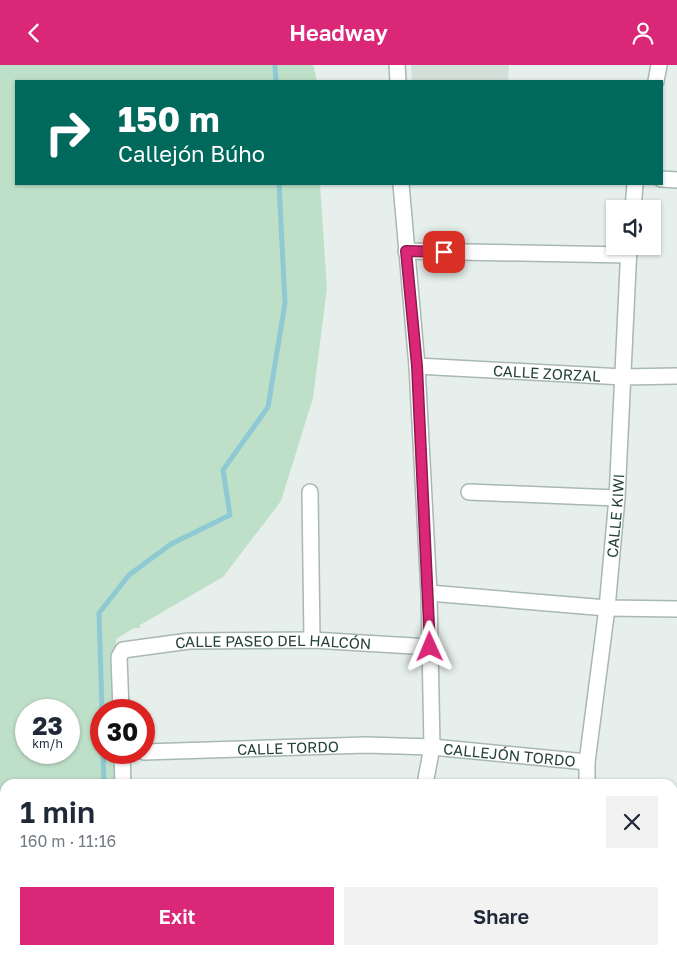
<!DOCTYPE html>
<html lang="en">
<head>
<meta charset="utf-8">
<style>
	body { margin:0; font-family:"Golos Text",sans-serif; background:#f2f2f3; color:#1f2937; height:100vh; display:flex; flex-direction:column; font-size:19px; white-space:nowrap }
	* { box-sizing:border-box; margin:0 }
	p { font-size:16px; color:#747a83 }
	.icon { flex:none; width:28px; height:28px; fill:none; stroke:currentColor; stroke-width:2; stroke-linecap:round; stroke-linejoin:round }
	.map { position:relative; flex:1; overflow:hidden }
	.side { position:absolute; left:0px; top:714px; width:678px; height:176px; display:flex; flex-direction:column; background:#fff; border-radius:15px 15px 0 0; box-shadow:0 1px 4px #0004 }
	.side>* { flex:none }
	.top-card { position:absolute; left:15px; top:15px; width:648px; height:105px; border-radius:0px; box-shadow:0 1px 4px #0004; background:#00695c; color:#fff; overflow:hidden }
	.fabs { position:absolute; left:606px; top:135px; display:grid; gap:10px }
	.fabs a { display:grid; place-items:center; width:55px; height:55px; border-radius:0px; background:#fff; box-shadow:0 1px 4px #0004; font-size:25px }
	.speed { position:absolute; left:15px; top:634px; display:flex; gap:10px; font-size:25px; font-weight:700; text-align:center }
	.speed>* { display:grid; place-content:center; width:65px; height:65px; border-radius:50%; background:#fff; box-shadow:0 1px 4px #0004; line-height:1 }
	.speed small { font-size:12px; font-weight:400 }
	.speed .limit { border:8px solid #d22; background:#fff; color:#111 }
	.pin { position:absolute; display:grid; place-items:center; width:42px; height:42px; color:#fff; margin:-21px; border-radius:10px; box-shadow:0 2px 8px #0006 }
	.me { position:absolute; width:55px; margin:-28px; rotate:359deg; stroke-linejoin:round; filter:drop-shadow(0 0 4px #0008) }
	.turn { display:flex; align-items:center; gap:18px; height:105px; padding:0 20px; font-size:22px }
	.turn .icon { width:65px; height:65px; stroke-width:2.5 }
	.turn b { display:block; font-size:35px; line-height:42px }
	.round { display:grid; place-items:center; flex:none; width:52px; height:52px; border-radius:0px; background:#f2f2f3 }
	.headline { display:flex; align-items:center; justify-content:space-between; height:85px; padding:0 20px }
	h1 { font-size:30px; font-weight:600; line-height:38px }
	.button { display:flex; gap:10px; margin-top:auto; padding:10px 20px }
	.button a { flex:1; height:58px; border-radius:0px; background:#db2777; color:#fff; font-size:20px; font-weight:600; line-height:58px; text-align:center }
	.button a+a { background:#f2f2f3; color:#1f2937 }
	header { display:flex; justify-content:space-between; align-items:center; height:65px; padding:0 20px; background:#db2777; color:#fff; font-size:22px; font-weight:600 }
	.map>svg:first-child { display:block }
	.built { fill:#d4dfda }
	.green { fill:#bfe0c8; fill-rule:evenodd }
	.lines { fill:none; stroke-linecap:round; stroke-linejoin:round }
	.stream { stroke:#8ec9d4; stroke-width:5 }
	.minor-casing { stroke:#a8b8b2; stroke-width:18 }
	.minor { stroke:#fff; stroke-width:15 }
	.route-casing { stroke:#8e194d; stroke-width:12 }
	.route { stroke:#db2777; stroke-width:9 }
	.labels { text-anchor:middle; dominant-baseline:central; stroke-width:4; stroke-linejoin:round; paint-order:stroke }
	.street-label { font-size:15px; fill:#24423a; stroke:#f7fbf9 }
</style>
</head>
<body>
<header><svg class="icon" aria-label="back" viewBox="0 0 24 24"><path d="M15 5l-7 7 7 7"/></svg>Headway<svg class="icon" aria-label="person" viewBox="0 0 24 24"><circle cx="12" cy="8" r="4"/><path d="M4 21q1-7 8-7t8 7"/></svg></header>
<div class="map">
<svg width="677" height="889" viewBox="0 0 677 889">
	<rect width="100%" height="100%" fill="#e6efeb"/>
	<polygon class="built" points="411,0 509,0 508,16 412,16"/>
	<path class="green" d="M0,0H313L317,16H16V119H320L327,223L313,333L281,436L223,512L140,560V563H134L116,574L117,645H101V688H118V719H5V885H121V889H0ZM26,645H69V688H26Z"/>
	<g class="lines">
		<g class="stream">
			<polyline points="275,0 276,16"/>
			<polyline points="102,645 99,548 129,510 171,479 230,450 223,405 268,342 285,238 279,119"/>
			<polyline points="103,688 104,719"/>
			<polyline points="95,889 96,885"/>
		</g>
		<defs>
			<g id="minor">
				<polyline points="397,0 398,16"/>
				<polyline points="656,16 659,0"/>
				<polyline points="661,114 677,115"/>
				<polyline points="401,119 417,301 429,528 432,682 425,719"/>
				<polyline points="633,144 635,119"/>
				<polyline points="406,186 628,190"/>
				<path id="s1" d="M417,301L623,312L677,311"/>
				<polyline points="310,427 312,575"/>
				<polyline points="469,427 617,433"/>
				<polyline points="429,528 607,543 677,544"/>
				<path id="s2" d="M121,645L119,592L123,585L189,576L312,575L430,582"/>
				<path id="s3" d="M144,687L366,680L432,682L587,697"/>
				<polyline points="122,688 123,719"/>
				<path id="s4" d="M587,719V697L607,543L617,433L629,181"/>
				<polyline points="672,853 677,854"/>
				<polyline points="418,885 418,889"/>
				<polyline points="126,889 126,885"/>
				<polyline points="325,889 365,885"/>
				<polyline points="587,889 587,885"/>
			</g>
		</defs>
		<use href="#minor" class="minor-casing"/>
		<use href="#minor" class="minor"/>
	</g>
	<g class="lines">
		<defs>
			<polyline id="route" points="430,582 417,301 406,186 444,187"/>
		</defs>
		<use href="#route" class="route-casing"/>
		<use href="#route" class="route"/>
	</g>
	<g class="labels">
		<g class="street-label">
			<text stroke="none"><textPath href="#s1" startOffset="130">CALLE ZORZAL</textPath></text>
			<text stroke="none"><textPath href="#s4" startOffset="270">CALLE KIWI</textPath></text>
			<text stroke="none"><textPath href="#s2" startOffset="212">CALLE PASEO DEL HALCÓN</textPath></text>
			<text stroke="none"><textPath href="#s3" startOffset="144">CALLE TORDO</textPath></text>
			<text stroke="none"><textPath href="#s3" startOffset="366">CALLEJÓN TORDO</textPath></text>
		</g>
	</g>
</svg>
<div class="fabs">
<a><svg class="icon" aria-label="sound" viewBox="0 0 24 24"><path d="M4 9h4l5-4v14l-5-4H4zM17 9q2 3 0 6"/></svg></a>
</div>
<div class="speed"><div>23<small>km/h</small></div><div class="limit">30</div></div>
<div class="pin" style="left:444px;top:187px;background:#d93025"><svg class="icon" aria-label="arrive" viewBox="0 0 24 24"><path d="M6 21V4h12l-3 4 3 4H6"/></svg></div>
<svg class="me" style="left:430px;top:582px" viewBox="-20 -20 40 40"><path d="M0-17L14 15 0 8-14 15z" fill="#db2777" stroke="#fff" stroke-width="4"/></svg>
<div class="top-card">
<div class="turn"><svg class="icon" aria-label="right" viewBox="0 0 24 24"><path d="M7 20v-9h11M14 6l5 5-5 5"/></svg><div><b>150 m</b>Callejón Búho</div></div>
</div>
<section class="side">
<div class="headline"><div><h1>1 min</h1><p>160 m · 11:16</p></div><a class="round"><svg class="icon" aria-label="close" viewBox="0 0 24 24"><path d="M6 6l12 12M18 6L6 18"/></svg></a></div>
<div class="button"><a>Exit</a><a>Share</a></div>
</section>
</div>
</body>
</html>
